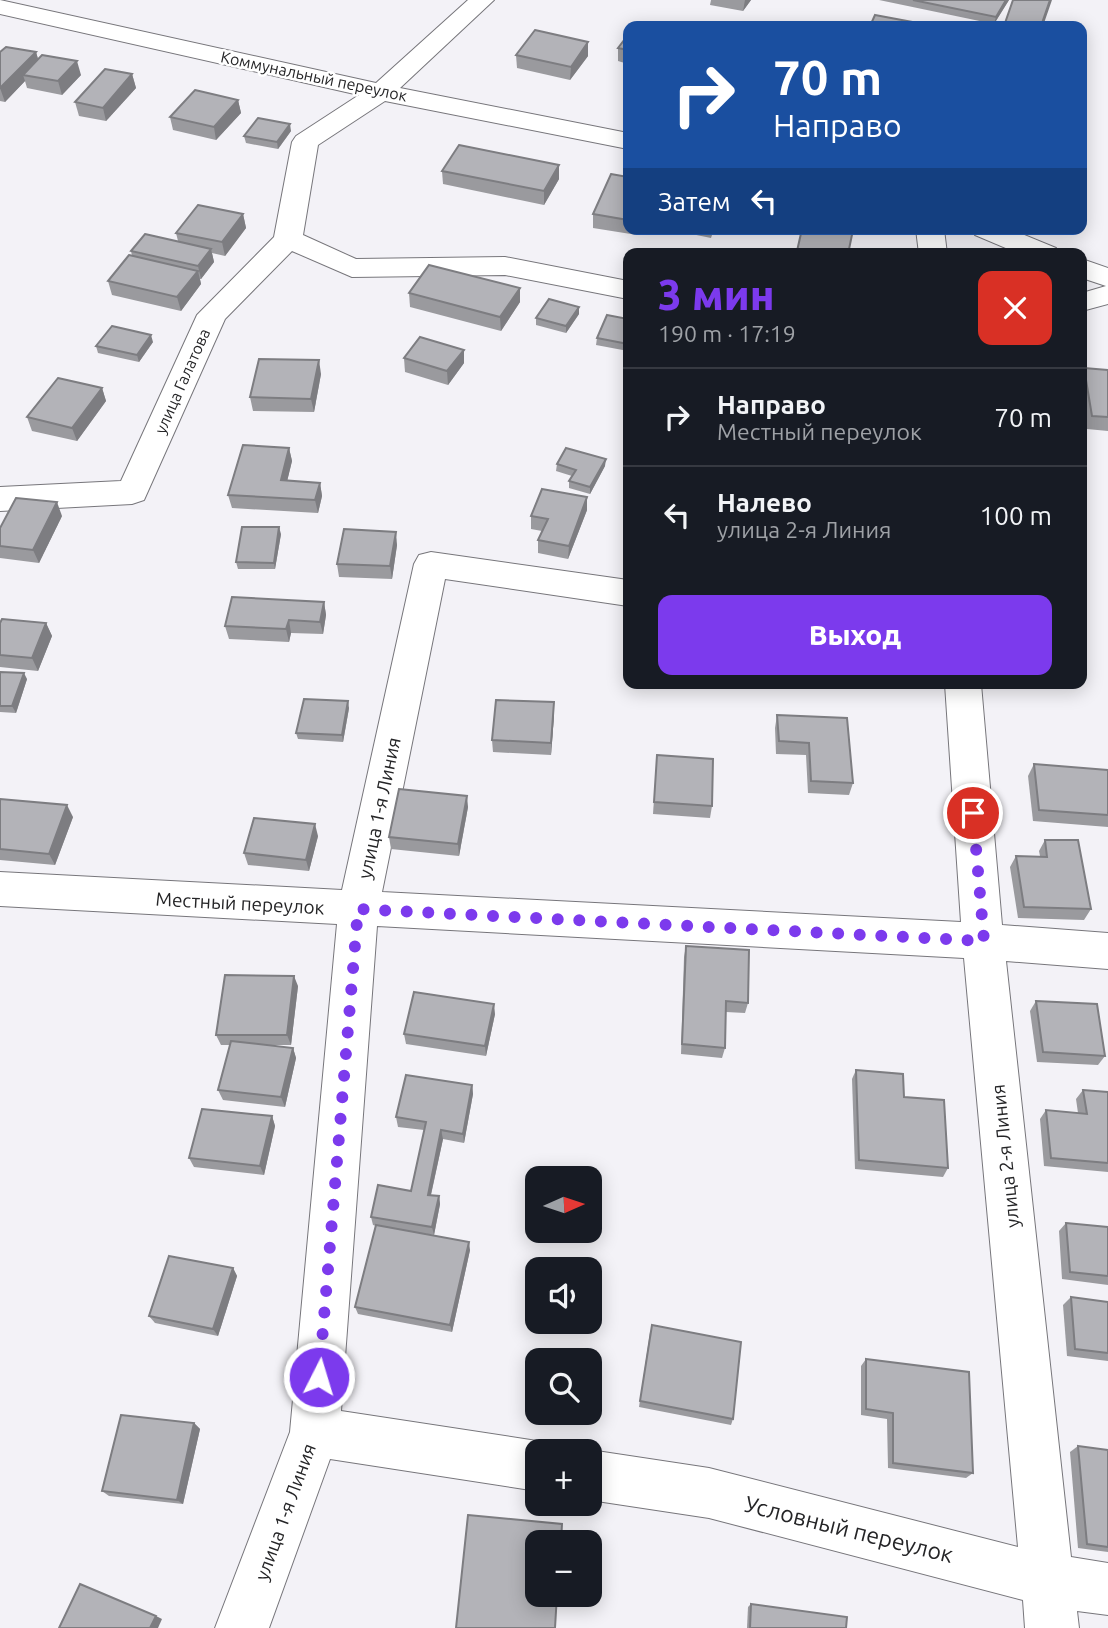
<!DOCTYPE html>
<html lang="ru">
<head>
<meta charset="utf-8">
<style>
	body { margin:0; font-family:Ubuntu,sans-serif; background:#242831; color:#f1f3f6; height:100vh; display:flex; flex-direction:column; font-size:26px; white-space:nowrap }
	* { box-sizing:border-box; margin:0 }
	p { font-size:23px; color:#9ea1a6 }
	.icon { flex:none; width:38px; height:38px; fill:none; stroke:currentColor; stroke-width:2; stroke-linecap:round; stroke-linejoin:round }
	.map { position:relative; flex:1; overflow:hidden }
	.sheet { position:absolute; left:623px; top:248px; width:464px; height:441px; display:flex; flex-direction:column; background:#171b24; border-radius:14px; box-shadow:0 4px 18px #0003 }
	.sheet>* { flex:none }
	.guide { position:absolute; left:623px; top:21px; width:464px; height:214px; border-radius:14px; box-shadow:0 4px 18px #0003; background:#1a4fa0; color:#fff; overflow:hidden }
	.needle { width:46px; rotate:87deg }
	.tools { position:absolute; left:525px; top:1166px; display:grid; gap:14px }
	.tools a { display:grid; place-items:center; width:77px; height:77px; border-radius:14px; background:#171b24; box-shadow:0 4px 18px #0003; font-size:35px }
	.pin { position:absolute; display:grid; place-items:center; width:60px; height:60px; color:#fff; margin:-30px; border:4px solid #fff; border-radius:50%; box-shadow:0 2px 7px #0007 }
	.me { position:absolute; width:77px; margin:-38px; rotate:5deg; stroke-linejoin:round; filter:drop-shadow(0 0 5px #0008) }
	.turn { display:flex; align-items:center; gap:24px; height:147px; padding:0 35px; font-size:32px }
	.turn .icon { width:91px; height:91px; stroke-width:2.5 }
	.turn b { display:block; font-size:49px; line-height:60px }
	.then { display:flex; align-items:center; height:66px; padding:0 35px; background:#0003; gap:14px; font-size:26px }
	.round { display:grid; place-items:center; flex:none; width:74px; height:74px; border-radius:14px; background:#242831 }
	.overview { display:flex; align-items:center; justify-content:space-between; height:119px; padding:0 35px }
	h1 { font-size:42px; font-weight:800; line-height:52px; color:#7c3aed }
	.action { display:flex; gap:14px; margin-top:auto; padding:14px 35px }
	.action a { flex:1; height:80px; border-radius:14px; background:#7c3aed; color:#fff; font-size:28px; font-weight:800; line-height:80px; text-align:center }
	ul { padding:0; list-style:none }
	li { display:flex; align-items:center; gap:21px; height:98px; padding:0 35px; border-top:2px solid #363941 }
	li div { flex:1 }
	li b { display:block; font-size:26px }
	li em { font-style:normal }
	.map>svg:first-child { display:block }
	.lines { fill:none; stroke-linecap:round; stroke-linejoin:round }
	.minor-casing { stroke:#77767b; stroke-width:2 }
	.minor { fill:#fff; fill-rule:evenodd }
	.wall { fill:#9a9a9e }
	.shaded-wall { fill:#7d7d81 }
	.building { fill:#b3b3b8; stroke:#7d7d81; stroke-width:2 }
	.route { stroke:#7c3aed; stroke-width:12; stroke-dasharray:0 21.6 }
	.labels { text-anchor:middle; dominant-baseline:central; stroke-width:5; stroke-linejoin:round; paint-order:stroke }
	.far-street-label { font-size:16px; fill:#252527; stroke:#fff }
	.street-label { font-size:19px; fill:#252527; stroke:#fff }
	.near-street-label { font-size:23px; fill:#252527; stroke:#fff }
</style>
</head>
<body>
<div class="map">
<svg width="1108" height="1628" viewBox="0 0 1108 1628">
	<rect width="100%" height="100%" fill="#f3f2f7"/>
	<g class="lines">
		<defs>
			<g id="minor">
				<polygon points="0,0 376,83 468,0 494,0 400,88 628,133 628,149 385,101 318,145 303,235 356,259 505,257 628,281 628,299 505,275 352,277 292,251 225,319 144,500 132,504 0,511 0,487 121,481 197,315 274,237 292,142 296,136 359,95 0,14"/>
				<polygon points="916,229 944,229 947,254 919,254"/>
				<polygon points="971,229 1010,229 1056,248 1060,254 1020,254 975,235"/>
				<polygon points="1082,259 1108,268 1108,304 1082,311 1082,293 1106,286 1082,278"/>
				<polygon points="431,552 628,580 628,606 445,579 382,892 961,922 945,684 981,684 1002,925 1108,933 1108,969 1006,961 1071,1557 1108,1563 1108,1615 1077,1611 1079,1628 1025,1628 1023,1600 709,1518 590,1500 588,1451 590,1450 709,1468 1018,1547 964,958 377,926 341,1411 537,1441 556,1451 537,1451 537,1491 330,1459 269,1628 215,1628 290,1432 337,924 0,906 0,872 342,890 414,564 419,555"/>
			</g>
		</defs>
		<use href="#minor" class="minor-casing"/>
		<use href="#minor" class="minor"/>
	</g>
	<g class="wall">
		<polygon points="711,0 751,0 743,11 710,5"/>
		<polygon points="879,0 1009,0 994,24"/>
		<polygon points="628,35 628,64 618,61 618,48"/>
		<polygon points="0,52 36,52 38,59 81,75 62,95 27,88 25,81 5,102 0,101"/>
		<polygon points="516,55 588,56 570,80 517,68"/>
		<polygon points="132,74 136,88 106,121 79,116 75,102"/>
		<polygon points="238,100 241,113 216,140 173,130 170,117"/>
		<polygon points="291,131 278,149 246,143 244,136"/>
		<polygon points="559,165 559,179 544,205 443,184 442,171"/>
		<polygon points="628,177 628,229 640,229 637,235 593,228 593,214"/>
		<polygon points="243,214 246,228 225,256 212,253 214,262 201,279 200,279 201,284 181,311 112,295 108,281 132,256 131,251 178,241 176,233"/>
		<polygon points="667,229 714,229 711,238"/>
		<polygon points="802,229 853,230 848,254 796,254"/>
		<polygon points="520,288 520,302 501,331 410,307 409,293"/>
		<polygon points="579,314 566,333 536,325 536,318"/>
		<polygon points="628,319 628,351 596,345 597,338"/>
		<polygon points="153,342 139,362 98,353 96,346"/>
		<polygon points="404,358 464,363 448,385 405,372"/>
		<polygon points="1084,368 1108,370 1108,431 1087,429 1082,396 1082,375"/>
		<polygon points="321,374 314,412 253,411 250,397"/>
		<polygon points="102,388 106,401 77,441 32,431 27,417"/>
		<polygon points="289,448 292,461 287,481 320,483 322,496 318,513 232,508 228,495"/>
		<polygon points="557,464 605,466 590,494 569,488 569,481 572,476 556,471"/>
		<polygon points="587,497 587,510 568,559 538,553 538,540 542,531 531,529 531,516"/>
		<polygon points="62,516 39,563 0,558 0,528"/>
		<polygon points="281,534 275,569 238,569 236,562"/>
		<polygon points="397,545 392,579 339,577 337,564"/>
		<polygon points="324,602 326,615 323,634 291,633 289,642 229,639 225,626"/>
		<polygon points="0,623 46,623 52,636 38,671 0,667"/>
		<polygon points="0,672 27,679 16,713 0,712"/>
		<polygon points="349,708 343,742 298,739 296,733"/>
		<polygon points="554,715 551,755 493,752 492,740"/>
		<polygon points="777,715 847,718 853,783 849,795 808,793 806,755 776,754 775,728"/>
		<polygon points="657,755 712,806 710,818 653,814"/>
		<polygon points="1034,764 1108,770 1108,827 1033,821 1028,776"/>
		<polygon points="0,799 73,817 55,865 0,860"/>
		<polygon points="468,807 459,856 391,849 389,837"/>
		<polygon points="318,836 309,871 248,865 244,853"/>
		<polygon points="1045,840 1091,909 1084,920 1018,918 1010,867 1016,856 1040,856 1039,851"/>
		<polygon points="686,946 748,1003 745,1013 726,1012 725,1048 722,1058 681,1054 684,957"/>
		<polygon points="298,986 291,1045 263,1045 293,1048 296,1058 285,1107 223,1100 218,1090 230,1045 221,1045 216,1035"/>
		<polygon points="1036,1001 1105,1056 1098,1065 1037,1062 1030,1011"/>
		<polygon points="495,1014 486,1056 406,1044 404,1034"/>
		<polygon points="856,1070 904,1097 948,1168 943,1177 855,1169 852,1079"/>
		<polygon points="472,1085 473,1094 464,1143 443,1139 431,1195 439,1196 440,1204 434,1235 414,1232 470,1250 452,1332 358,1314 355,1307 376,1226 373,1225 371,1217 411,1191 424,1130 398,1127 396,1117"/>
		<polygon points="1083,1090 1108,1092 1108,1172 1044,1166 1040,1119 1046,1110 1078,1113 1076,1099"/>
		<polygon points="272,1116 275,1126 264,1175 194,1167 189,1158"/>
		<polygon points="1066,1223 1108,1227 1108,1285 1062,1279 1059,1231"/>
		<polygon points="233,1268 237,1276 218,1336 155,1323 149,1316"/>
		<polygon points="1071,1297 1108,1302 1108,1361 1067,1356 1063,1305"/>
		<polygon points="650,1332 733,1419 731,1425 639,1407"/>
		<polygon points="866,1359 973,1473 966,1478 888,1468 887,1419 861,1415 861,1366"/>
		<polygon points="194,1423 200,1429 183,1504 109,1496 102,1491"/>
		<polygon points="1078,1446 1108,1450 1108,1552 1078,1548 1070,1452"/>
		<polygon points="751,1604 846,1628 747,1628 748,1607"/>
	</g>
	<g class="shaded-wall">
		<polygon points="745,0 751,0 743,11"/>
		<polygon points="1006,0 1009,0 994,24 996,17"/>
		<polygon points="1050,0 1052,0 1043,26 1041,26"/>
		<polygon points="588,42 588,56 570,80 571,67"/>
		<polygon points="36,52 40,66 23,75 25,81 5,102 0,88"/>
		<polygon points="77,61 81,75 62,95 58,81"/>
		<polygon points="132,74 136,88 106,121 103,108"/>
		<polygon points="238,100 241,113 216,140 214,127"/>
		<polygon points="290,124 291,131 278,149 277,142"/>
		<polygon points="559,165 559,179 544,205 544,191"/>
		<polygon points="243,214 246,228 225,256 222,242"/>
		<polygon points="211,249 214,262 201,279 198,266"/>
		<polygon points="198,271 201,284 181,311 177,297"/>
		<polygon points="520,288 520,302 501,331 500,317"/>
		<polygon points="579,307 579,314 566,333 566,326"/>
		<polygon points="151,335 153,342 139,362 137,355"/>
		<polygon points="464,350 464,363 448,385 447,371"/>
		<polygon points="319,360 321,374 314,412 311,399"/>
		<polygon points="102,388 106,401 77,441 72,428"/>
		<polygon points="289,448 292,461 284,494 281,480"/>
		<polygon points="606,459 605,466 590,494 590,487"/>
		<polygon points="320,483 322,496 318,513 315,500"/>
		<polygon points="587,497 587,510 568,559 569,546"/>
		<polygon points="57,502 62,516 39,563 33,550"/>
		<polygon points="279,527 281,534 275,569 274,563"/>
		<polygon points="396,532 397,545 392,579 390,566"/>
		<polygon points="324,602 326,615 323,634 320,622"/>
		<polygon points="289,620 291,633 289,642 286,629"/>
		<polygon points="46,623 52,636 38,671 32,658"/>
		<polygon points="24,673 27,679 16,713 12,706"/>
		<polygon points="348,701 349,708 343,742 342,735"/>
		<polygon points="554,702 554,715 551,755 551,743"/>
		<polygon points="467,796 468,807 459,856 458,844"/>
		<polygon points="67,805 73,817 55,865 49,854"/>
		<polygon points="315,824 318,836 309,871 306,860"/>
		<polygon points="294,976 298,986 291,1045 287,1035"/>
		<polygon points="494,1004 495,1014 486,1056 485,1046"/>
		<polygon points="293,1048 296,1058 285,1107 281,1097"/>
		<polygon points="472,1085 473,1094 464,1143 463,1134"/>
		<polygon points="272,1116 275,1126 264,1175 260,1166"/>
		<polygon points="441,1130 443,1139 429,1203 428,1195"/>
		<polygon points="439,1196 440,1204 434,1235 432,1227"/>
		<polygon points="469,1242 470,1250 452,1332 450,1325"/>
		<polygon points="233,1268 237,1276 218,1336 213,1329"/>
		<polygon points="194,1423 200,1429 183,1504 177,1500"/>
		<polygon points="156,1616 162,1619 158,1628 150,1628"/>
	</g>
	<g class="building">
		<polygon points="913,0 1006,0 996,17"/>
		<polygon points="1013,0 1050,0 1041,26 1004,26"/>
		<polygon points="875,15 934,26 870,26"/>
		<polygon points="535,30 588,42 571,67 516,55"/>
		<polygon points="628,35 628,50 618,48"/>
		<polygon points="6,47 36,52 0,88 0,52"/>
		<polygon points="42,55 77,61 58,81 23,75"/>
		<polygon points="105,69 132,74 103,108 75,102"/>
		<polygon points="195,90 238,100 214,127 170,117"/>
		<polygon points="258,118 290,124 277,142 244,136"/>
		<polygon points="459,145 559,165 544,191 442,171"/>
		<polygon points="611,174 628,177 628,220 593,214"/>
		<polygon points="198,205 243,214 222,242 176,233"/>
		<polygon points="802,229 853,230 848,254 816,254 797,251"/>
		<polygon points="145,234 211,249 198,266 131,251"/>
		<polygon points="129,255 198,271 177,297 108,281"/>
		<polygon points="429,265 520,288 500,317 409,293"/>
		<polygon points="549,299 579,307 566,326 536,318"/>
		<polygon points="607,315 628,319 628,344 597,338"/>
		<polygon points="112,326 151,335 137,355 96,346"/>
		<polygon points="420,337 464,350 447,371 404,358"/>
		<polygon points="259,359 319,360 311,399 250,397"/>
		<polygon points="1084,368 1108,370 1108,417 1092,416"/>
		<polygon points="58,378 102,388 72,428 27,417"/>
		<polygon points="243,445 289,448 281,480 320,483 315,500 228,495"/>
		<polygon points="566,448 606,459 590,487 569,481 576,470 557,464"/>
		<polygon points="542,489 587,497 569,546 538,540 548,519 531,516"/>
		<polygon points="16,498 57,502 33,550 0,546 0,528"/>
		<polygon points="242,527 279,527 274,563 236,562"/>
		<polygon points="344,529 396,532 390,566 337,564"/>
		<polygon points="232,597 324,602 320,622 289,620 286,629 225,626"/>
		<polygon points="2,619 46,623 32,658 0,655 0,623"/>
		<polygon points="0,672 24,673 12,706 0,706"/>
		<polygon points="304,699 348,701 342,735 296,733"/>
		<polygon points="496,700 554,702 551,743 492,740"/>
		<polygon points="777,715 847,718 853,783 811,781 809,743 779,741"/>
		<polygon points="657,755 713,759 712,806 654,802"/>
		<polygon points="1034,764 1108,770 1108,815 1039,810"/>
		<polygon points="399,789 467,796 458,844 389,837"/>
		<polygon points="0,799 67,805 49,854 0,849"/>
		<polygon points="254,818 315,824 306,860 244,853"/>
		<polygon points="1045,840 1078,840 1091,909 1024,907 1016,856 1047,857"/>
		<polygon points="686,946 749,950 748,1003 726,1001 725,1048 682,1044"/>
		<polygon points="225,975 294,976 287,1035 216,1035"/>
		<polygon points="414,992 494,1004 485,1046 404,1034"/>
		<polygon points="1036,1001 1097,1004 1105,1056 1043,1052"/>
		<polygon points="231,1041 293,1048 281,1097 218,1090"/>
		<polygon points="856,1070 903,1074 904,1097 944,1100 948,1168 859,1160"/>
		<polygon points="406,1075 472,1085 463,1134 441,1130 428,1195 439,1196 432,1227 371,1217 378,1185 411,1191 426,1122 396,1117"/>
		<polygon points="1083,1090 1108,1092 1108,1163 1051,1158 1046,1110 1087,1114"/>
		<polygon points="202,1109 272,1116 260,1166 189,1158"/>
		<polygon points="1066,1223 1108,1227 1108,1276 1070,1272"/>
		<polygon points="376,1225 469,1242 450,1325 355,1307"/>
		<polygon points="169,1256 233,1268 213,1329 149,1316"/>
		<polygon points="1071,1297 1108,1302 1108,1353 1075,1349"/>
		<polygon points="652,1325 741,1342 733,1419 640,1401"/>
		<polygon points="866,1359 969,1372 973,1473 893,1463 893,1413 866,1409"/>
		<polygon points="121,1415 194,1423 177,1500 102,1491"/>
		<polygon points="1078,1446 1108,1450 1108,1547 1087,1544"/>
		<polygon points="468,1515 562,1524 561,1542 537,1542 537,1594 557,1594 555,1628 456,1628"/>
		<polygon points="80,1584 156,1616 150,1628 59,1628"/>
		<polygon points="751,1604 847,1617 846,1628 750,1628"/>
	</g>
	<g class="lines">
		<polyline class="route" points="319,1377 358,909 984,941 973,813"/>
	</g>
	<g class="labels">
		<g class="far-street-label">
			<text transform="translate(314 76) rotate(12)">Коммунальный переулок</text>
			<text transform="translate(182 381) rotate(-66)">улица Галатова</text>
		</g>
		<g class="street-label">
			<text transform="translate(379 808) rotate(-78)">улица 1-я Линия</text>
			<text transform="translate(240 903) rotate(3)">Местный переулок</text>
			<text transform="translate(1005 1156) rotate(-96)">улица 2-я Линия</text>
			<text transform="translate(285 1512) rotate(-70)">улица 1-я Линия</text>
		</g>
		<g class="near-street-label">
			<text transform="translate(849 1529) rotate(14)">Условный переулок</text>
		</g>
	</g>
</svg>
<div class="tools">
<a><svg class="needle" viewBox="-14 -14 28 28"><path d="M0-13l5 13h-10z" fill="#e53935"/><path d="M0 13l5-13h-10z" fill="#9ea1a6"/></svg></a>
<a><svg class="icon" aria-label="sound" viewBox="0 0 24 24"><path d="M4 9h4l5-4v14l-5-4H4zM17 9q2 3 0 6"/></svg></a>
<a><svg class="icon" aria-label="search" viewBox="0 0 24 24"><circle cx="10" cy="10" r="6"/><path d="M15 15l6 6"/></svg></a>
<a>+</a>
<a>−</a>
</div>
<div class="pin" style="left:973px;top:813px;background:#d93025"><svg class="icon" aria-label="arrive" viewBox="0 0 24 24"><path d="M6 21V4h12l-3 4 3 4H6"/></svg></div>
<svg class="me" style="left:319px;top:1377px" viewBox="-20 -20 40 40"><circle r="17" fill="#7c3aed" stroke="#fff" stroke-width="3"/><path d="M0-11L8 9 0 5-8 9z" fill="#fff"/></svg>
<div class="guide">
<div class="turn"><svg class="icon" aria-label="right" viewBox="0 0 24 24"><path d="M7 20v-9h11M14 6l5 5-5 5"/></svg><div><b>70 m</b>Направо</div></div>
<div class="then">Затем<svg class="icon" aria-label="left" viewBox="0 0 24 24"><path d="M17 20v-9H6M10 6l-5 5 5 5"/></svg></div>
</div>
<section class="sheet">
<div class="overview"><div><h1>3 мин</h1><p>190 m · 17:19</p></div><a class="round" style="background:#d93025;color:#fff"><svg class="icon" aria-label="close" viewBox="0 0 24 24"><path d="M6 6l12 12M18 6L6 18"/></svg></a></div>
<ul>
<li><svg class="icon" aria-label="right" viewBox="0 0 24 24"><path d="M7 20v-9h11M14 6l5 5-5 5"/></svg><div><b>Направо</b><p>Местный переулок</p></div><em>70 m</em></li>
<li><svg class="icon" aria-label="left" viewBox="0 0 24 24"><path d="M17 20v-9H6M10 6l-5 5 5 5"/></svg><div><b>Налево</b><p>улица 2-я Линия</p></div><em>100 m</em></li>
</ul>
<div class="action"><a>Выход</a></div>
</section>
</div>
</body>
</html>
